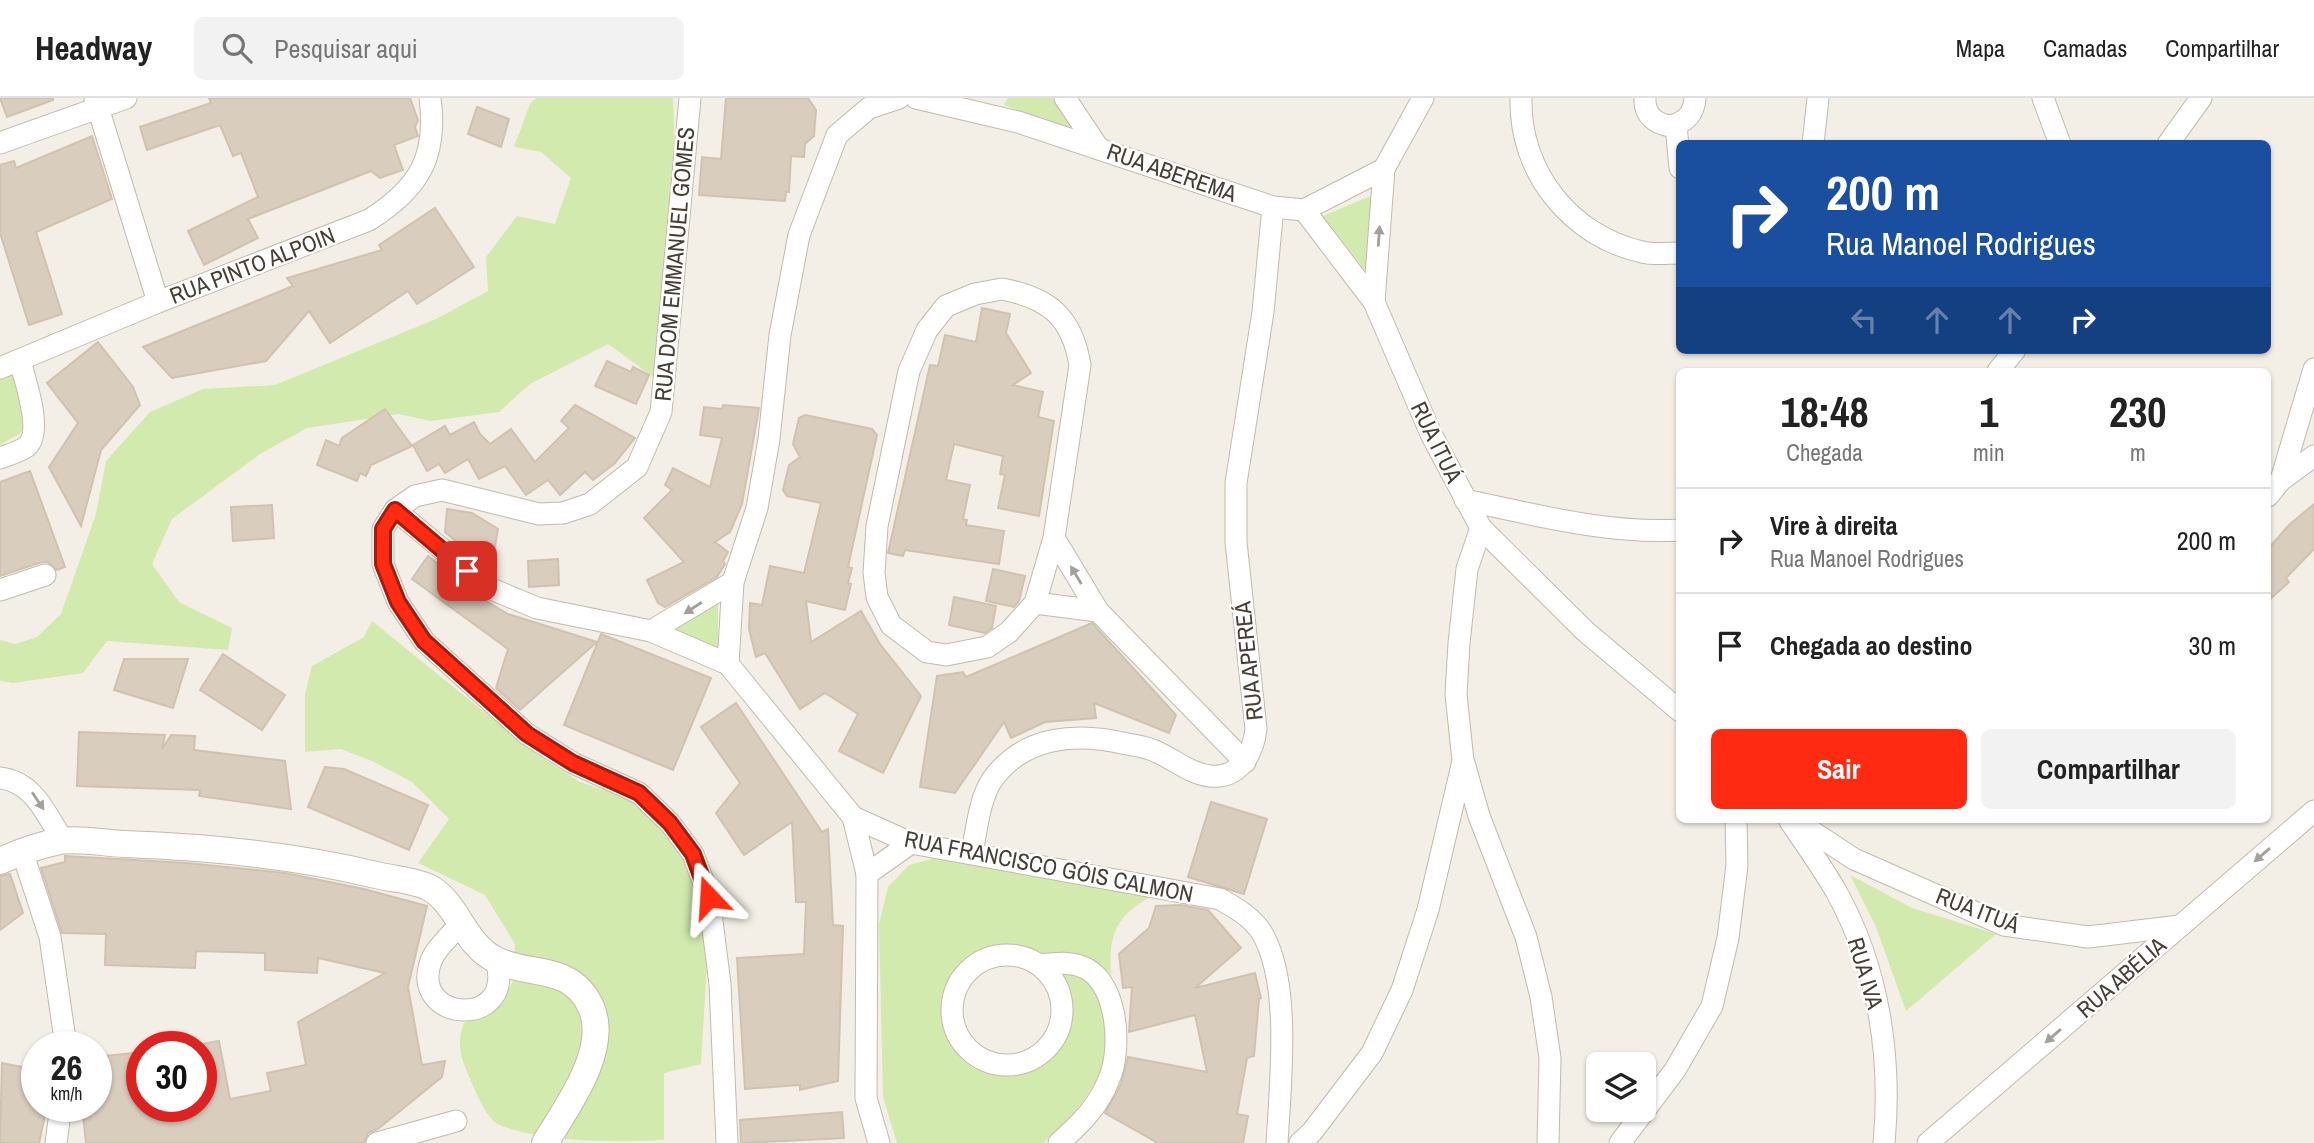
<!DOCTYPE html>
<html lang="pt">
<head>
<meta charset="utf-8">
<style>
	body { margin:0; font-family:"Archivo Narrow",sans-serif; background:#f2f2f2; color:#222; height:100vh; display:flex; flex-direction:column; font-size:26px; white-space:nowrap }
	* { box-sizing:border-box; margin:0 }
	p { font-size:23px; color:#767676 }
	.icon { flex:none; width:38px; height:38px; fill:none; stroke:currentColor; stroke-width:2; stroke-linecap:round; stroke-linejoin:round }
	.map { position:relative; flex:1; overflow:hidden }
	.panel { position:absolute; left:1676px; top:270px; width:595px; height:455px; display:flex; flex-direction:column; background:#fff; border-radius:10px; box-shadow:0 2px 5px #0004 }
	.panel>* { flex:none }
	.guide { position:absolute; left:1676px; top:42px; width:595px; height:214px; border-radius:10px; box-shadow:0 2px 5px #0004; background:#1a4fa0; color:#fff; overflow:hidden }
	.tools { position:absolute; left:1586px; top:954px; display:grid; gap:14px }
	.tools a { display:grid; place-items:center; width:70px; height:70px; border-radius:10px; background:#fff; box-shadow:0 2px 5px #0004; font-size:35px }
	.speed { position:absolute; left:21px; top:933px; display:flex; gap:14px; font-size:35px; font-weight:700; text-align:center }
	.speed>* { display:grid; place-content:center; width:91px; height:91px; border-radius:50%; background:#fff; box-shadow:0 2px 5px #0004; line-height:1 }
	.speed small { font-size:18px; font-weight:400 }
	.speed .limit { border:10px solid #d22; background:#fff; color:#111 }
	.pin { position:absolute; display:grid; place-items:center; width:60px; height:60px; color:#fff; margin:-30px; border-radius:14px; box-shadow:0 4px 10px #0006 }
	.me { position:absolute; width:77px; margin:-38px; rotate:340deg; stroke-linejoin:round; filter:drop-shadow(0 0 5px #0008) }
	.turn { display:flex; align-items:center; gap:24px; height:147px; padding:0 35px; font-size:32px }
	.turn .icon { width:91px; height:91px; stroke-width:2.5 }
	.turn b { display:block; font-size:49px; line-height:60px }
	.lanes { display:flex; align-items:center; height:66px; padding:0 35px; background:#0003; justify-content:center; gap:35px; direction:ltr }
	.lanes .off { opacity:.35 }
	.eta { display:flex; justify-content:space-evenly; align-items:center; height:119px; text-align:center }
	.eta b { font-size:42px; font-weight:700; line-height:49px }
	.primary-button { display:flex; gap:14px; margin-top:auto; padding:14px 35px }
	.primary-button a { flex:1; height:80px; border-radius:10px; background:#ff2a12; color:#fff; font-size:28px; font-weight:700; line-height:80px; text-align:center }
	.primary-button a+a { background:#f2f2f2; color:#222 }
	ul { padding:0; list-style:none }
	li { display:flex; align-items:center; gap:21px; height:105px; padding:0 35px; border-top:2px solid #e0e0e0 }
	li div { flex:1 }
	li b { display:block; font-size:26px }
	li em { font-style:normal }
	header { display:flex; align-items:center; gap:42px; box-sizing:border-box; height:98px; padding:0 35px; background:#fff; border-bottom:2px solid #e0e0e0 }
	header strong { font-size:33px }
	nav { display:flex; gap:38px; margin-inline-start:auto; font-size:24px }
	.search { width:490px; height:63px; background:#f2f2f2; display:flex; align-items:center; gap:18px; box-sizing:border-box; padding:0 24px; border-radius:10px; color:#767676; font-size:26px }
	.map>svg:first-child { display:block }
	.green { fill:#d2eaad }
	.building { fill:#d9cdbe; stroke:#d1c2ae; stroke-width:2 }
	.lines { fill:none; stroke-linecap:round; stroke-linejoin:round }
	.minor-casing { stroke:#c3b9ab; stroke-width:23 }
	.tertiary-casing { stroke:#c3b9ab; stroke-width:28 }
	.minor { stroke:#fff; stroke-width:21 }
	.tertiary { stroke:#fff; stroke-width:26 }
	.oneway { fill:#a39f9a }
	.route-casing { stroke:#a61b0c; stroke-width:18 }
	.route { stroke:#ff2a12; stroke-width:12 }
	.labels { text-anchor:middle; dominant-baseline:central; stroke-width:5; stroke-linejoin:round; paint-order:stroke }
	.street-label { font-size:23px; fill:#473f35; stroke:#fff }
</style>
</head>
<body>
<header>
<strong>Headway</strong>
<div class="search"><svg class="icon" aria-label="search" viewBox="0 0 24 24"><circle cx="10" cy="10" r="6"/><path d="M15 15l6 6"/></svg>Pesquisar aqui</div>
<nav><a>Mapa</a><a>Camadas</a><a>Compartilhar</a></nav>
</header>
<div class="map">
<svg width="2314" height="1045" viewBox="0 0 2314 1045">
	<rect width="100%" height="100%" fill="#f4efe6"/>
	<g class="green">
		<polygon points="536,0 673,0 675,69 660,284 608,246 530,286 499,314 430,323 399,316 307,330 260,356 172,421 152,466 179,504 232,530 228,552 107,543 83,575 13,585 0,583 0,542 15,546 37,539 61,516 96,416 106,363 150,314 203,291 275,287 436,221 488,193 486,159 517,118 555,126 571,80 541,54 514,49 530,6"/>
		<polygon points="1008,0 1052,0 1075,34 1004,7"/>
		<polygon points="1373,97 1371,168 1364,171 1323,118"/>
		<polygon points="13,273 30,330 0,347 0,278"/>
		<polygon points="718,500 718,553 672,532"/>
		<path d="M372,523L535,655L580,684L645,706L682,755L701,810L707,866L701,966L664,975V1042C610,1044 543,1045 497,1026C486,1018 477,997 472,985C462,963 455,948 464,925L502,904L513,883L515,846L485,797L418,765L449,721L412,684L372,663L341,651L305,654V596L312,568L364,539Z"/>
		<path d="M939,759L1156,796C1118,815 1108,834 1111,876C1105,871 1097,863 1089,860C1074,855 1053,859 1036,855C1021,852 1010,847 995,849C926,858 927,970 996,977C1037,981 1078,949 1070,903C1069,894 1062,883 1058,874C1071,877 1087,879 1096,891C1111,910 1108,959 1098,979C1086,1005 1063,1026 1043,1045H897L883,999L879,826L888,789L909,767Z"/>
		<polygon points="1850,777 1912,810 1996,836 1906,913 1876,829"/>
	</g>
	<g class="building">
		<polygon points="0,0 53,0 53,2 7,19"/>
		<polygon points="209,0 410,0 418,22 415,29 418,38 394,47 403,72 380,80 371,73 248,121 258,140 204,167 188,133 258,99 241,55 233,58 220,27 147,52 140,29 211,5"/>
		<polygon points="726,0 808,0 816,12 814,38 805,46 804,59 791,58 789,94 786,94 785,103 699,97 702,59 721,61"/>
		<polygon points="477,9 509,21 501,49 468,36"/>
		<polygon points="92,38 112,101 36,134 62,216 29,227 0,135 0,67 14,63 16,70"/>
		<polygon points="435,110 474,169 417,206 408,193 330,245 309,213 266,263 172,280 143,249 293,188 287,180 382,152 379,147"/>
		<polygon points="982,210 1010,216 1006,235 1031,275 1013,287 1043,294 1038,319 1054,323 1039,418 998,410 1005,377 1000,376 1003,358 954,346 946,382 970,387 963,421 967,422 966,427 1004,433 999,466 905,452 903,458 888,455 930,267 938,268 945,237 976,244"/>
		<polygon points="98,244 133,289 140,307 101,352 81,428 49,369 78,325 47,285"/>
		<polygon points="607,263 631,274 633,269 649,277 636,306 595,288"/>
		<polygon points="575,307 635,340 614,366 593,382 585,374 560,397 548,382 526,397 505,368 479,381 468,361 445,375 439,366 427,373 413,347 445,328 450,337 474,324 480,336 490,346 511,331 535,364 569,330 561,323"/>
		<polygon points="723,307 759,310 742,406 730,434 715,444 728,454 723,463 725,466 717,479 665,509 658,505 647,482 684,464 644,420 672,392 665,387 673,370 710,389 722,340 700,337 704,309 722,311"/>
		<polygon points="385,311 412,348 371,367 366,378 360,375 357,383 317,367 326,342 339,348 342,340"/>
		<polygon points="805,317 872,331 877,337 848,469 852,470 848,485 851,486 845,512 806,503 811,544 861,513 880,546 921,598 883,675 839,653 858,616 825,595 800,611 765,555 756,559 749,531 750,505 762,507 770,468 804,475 821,405 787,398 783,392 789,367 800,359 793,346 799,320"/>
		<polygon points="30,373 65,469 57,472 48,464 42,464 0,478 0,384"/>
		<polygon points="2314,406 2314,451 2286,480 2289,484 2268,503 2268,451 2289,427"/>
		<polygon points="272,407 274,440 233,443 231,409"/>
		<polygon points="447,411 472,415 498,431 491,472 445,434"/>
		<polygon points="428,458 481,500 508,516 597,544 520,612 496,590 508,551 412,481"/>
		<polygon points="558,461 559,487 529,489 528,463"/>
		<polygon points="993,471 1025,478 1019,503 1014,509 986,503"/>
		<polygon points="954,499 996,508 992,530 985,535 949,527"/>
		<polygon points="1092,525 1176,617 1169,635 1094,605 1096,620 1045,624 1011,640 1004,624 955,695 920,689 937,578 963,574 966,579"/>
		<polygon points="601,536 711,580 673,672 564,627"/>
		<polygon points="223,556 285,597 262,632 200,592"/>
		<polygon points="124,561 188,561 173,610 114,592"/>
		<polygon points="736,605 822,734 828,731 833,827 843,828 838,983 800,992 800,987 745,991 737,860 804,856 806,804 796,804 792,724 744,757 716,715 740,685 701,629"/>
		<polygon points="79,634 165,637 162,651 171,637 195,638 194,652 285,663 291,711 199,698 200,692 77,688"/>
		<polygon points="325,669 344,671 428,707 409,752 308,709"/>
		<polygon points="1211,704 1267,721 1244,796 1188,779"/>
		<polygon points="65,758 187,765 285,775 364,791 427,808 408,889 422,967 445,963 442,979 378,1031 368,1035 364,1045 86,1045 82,1008 96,1008 96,959 142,954 142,1008 201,1008 201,946 219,943 230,1001 271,993 267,975 306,967 298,924 385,875 318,860 317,875 265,872 265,855 196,853 195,870 105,867 106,836 62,835 41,770 65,764"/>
		<polygon points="10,776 23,815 0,832 0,778"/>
		<polygon points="1181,807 1208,812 1241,850 1195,890 1255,875 1261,900 1259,901 1254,958 1247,960 1237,1016 1248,1018 1243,1045 1158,1045 1105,1015 1121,986 1128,959 1207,974 1195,917 1129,934 1132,889 1123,890 1119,856 1149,830 1156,808"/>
		<polygon points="2,965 37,972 37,1008 47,1008 39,1045 0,1045"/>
		<polygon points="842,1014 844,1040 741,1045 740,1022"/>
	</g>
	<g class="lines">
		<defs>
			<g id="minor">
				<polyline points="95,0 158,204"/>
				<polyline points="690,0 661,314 637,369 590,406 563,415 539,416 442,392 415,398 395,412 383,431 383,466 398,504 424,543 527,636 573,665 639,695 670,725 693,756 709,799 720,886 727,1045"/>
				<path d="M899,0L869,10L837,37L799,137L780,237L769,341L757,410L733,484L728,566L853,719L911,745L1220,801C1236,810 1252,819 1262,835C1292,886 1280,988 1277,1045"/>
				<polyline points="916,0 1018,24 1273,109 1304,112 1384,71"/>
				<polyline points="1065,0 1099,51"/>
				<polyline points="1423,0 1384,71 1374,204 1431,336 1481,430 1585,533 1680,613"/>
				<path d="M1521,0C1519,73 1570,138 1642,154C1654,157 1668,155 1680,155"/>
				<path d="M1645,0C1644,17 1655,26 1671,28C1686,24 1694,16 1695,0"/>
				<polyline points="2043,0 2060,46"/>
				<polyline points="1676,27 1680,70"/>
				<polyline points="0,45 126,0"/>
				<polyline points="1813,46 1818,0"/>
				<polyline points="2168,46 2201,0"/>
				<polyline points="1304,112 1374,204"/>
				<path d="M1002,191C1049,200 1072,219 1080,267L1054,440L1035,505L1009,534L987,549L946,557L927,554L891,527L877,499L874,475L877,428L909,273L927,232L946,208L975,196Z"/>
				<path d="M0,270L158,204L369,122C418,91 438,60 430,0"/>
				<polyline points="1998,273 2015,252"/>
				<path d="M0,360C8,357 19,354 26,349C44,336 25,282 20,263"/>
				<polyline points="2281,382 2314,271"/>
				<polyline points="2268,398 2281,382 2314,358"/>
				<path d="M1465,402C1536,417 1608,436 1680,432"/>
				<polyline points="395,412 489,490 537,510 651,533 728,566"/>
				<polyline points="1054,440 1098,513 1245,664"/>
				<polyline points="0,492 45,477"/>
				<polyline points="1035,505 1098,513"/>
				<polyline points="651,533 733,484"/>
				<polyline points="1464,665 1479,718 1526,839 1541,899 1550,960 1548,1045"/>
				<path d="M0,680C34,684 46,716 63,743"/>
				<polyline points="853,719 867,776"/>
				<polyline points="1793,721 1854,761 2004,827 2088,839 2180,828"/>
				<path d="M1790,723C1806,747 1823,770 1837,795C1879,871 1892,960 1884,1045"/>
				<polyline points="22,753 50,839 66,948"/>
				<path d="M972,754C977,731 979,702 992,682C1024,637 1078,634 1127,646C1137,648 1148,649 1157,654C1175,662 1191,676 1210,678C1239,681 1253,656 1256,631L1236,444V385L1263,214L1273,109"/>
				<path d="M459,827C450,839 434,851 430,866C412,925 517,931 496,862"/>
				<circle cx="1007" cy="912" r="55"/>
				<path d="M1039,867C1056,865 1072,863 1087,871C1118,888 1122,952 1109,981C1099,1008 1080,1026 1059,1045"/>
				<polyline points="56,1045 61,1008"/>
				<polyline points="377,1045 456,1023"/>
				<polyline points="879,1045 866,1000 867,776 911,745"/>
				<polyline points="1300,1045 1312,1034 1372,955 1402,892 1428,812 1463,663 1456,596 1459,545 1467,471 1481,430"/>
				<polyline points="1620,1045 1675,972 1712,908 1728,840 1737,767 1736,721"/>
				<polyline points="1928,1045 2314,713"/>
			</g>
			<path id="tertiary" d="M0,763C20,754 39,747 60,743C80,740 104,745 124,746C209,749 294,757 376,777C392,781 413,782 428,789C458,804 463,846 496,862C530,879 571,865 591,909C610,952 566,1010 545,1045"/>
		</defs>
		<use href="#minor" class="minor-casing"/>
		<use href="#tertiary" class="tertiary-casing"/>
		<use href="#minor" class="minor"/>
		<use href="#tertiary" class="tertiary"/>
	</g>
	<defs><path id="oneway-solid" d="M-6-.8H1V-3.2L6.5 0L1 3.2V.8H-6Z" transform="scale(1.75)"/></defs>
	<g class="oneway">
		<use href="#oneway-solid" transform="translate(1379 138) rotate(-86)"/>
		<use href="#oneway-solid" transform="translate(1076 477) rotate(-121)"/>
		<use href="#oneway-solid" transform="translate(693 510) rotate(147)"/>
		<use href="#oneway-solid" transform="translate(38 703) rotate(56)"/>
		<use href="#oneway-solid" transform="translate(2262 757) rotate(139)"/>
		<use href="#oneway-solid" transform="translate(2053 938) rotate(139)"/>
	</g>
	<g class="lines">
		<defs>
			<polyline id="route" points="467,473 395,412 383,431 383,466 398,504 424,543 527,636 573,665 639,695 670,725 693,756 709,799"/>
		</defs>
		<use href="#route" class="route-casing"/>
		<use href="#route" class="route"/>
	</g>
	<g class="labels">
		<g class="street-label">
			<text transform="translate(1172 74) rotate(19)">RUA ABEREMA</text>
			<text transform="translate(674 166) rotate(-85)">RUA DOM EMMANUEL GOMES</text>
			<text transform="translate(252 167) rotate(-21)">RUA PINTO ALPOIN</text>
			<text transform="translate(1437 344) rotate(64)">RUA ITUÁ</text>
			<text transform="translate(1248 563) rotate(-96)">RUA APEREÁ</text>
			<text transform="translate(1049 768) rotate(11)">RUA FRANCISCO GÓIS CALMON</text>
			<text transform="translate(1978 812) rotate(21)">RUA ITUÁ</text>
			<text transform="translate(1866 875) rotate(73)">RUA IVA</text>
			<text transform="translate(2121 879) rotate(-41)">RUA ABÉLIA</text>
		</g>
	</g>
</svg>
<div class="tools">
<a><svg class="icon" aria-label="layers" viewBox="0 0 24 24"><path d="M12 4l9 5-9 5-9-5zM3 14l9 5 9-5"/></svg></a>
</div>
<div class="speed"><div>26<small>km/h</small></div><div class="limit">30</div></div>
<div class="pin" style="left:467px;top:473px;background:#d93025"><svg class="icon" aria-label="arrive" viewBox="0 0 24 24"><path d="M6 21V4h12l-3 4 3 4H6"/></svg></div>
<svg class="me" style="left:709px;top:799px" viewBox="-20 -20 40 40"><path d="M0-17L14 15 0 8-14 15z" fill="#ff2a12" stroke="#fff" stroke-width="4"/></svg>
<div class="guide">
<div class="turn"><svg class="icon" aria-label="right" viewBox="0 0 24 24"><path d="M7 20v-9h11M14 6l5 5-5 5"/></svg><div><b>200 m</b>Rua Manoel Rodrigues</div></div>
<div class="lanes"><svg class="icon off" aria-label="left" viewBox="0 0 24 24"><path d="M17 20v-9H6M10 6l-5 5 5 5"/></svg><svg class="icon off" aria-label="ahead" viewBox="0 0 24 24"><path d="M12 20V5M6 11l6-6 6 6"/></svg><svg class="icon off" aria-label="ahead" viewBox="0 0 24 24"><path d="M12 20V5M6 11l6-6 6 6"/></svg><svg class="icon" aria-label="right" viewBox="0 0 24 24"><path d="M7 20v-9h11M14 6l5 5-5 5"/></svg></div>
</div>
<section class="panel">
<div class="eta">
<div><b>18:48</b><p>Chegada</p></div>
<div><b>1</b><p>min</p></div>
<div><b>230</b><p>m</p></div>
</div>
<ul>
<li><svg class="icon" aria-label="right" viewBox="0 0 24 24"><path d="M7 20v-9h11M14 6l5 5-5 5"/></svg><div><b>Vire à direita</b><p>Rua Manoel Rodrigues</p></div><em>200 m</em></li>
<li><svg class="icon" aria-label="arrive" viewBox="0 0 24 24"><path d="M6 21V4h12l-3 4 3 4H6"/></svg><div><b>Chegada ao destino</b></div><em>30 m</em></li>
</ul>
<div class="primary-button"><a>Sair</a><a>Compartilhar</a></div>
</section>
</div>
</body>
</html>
